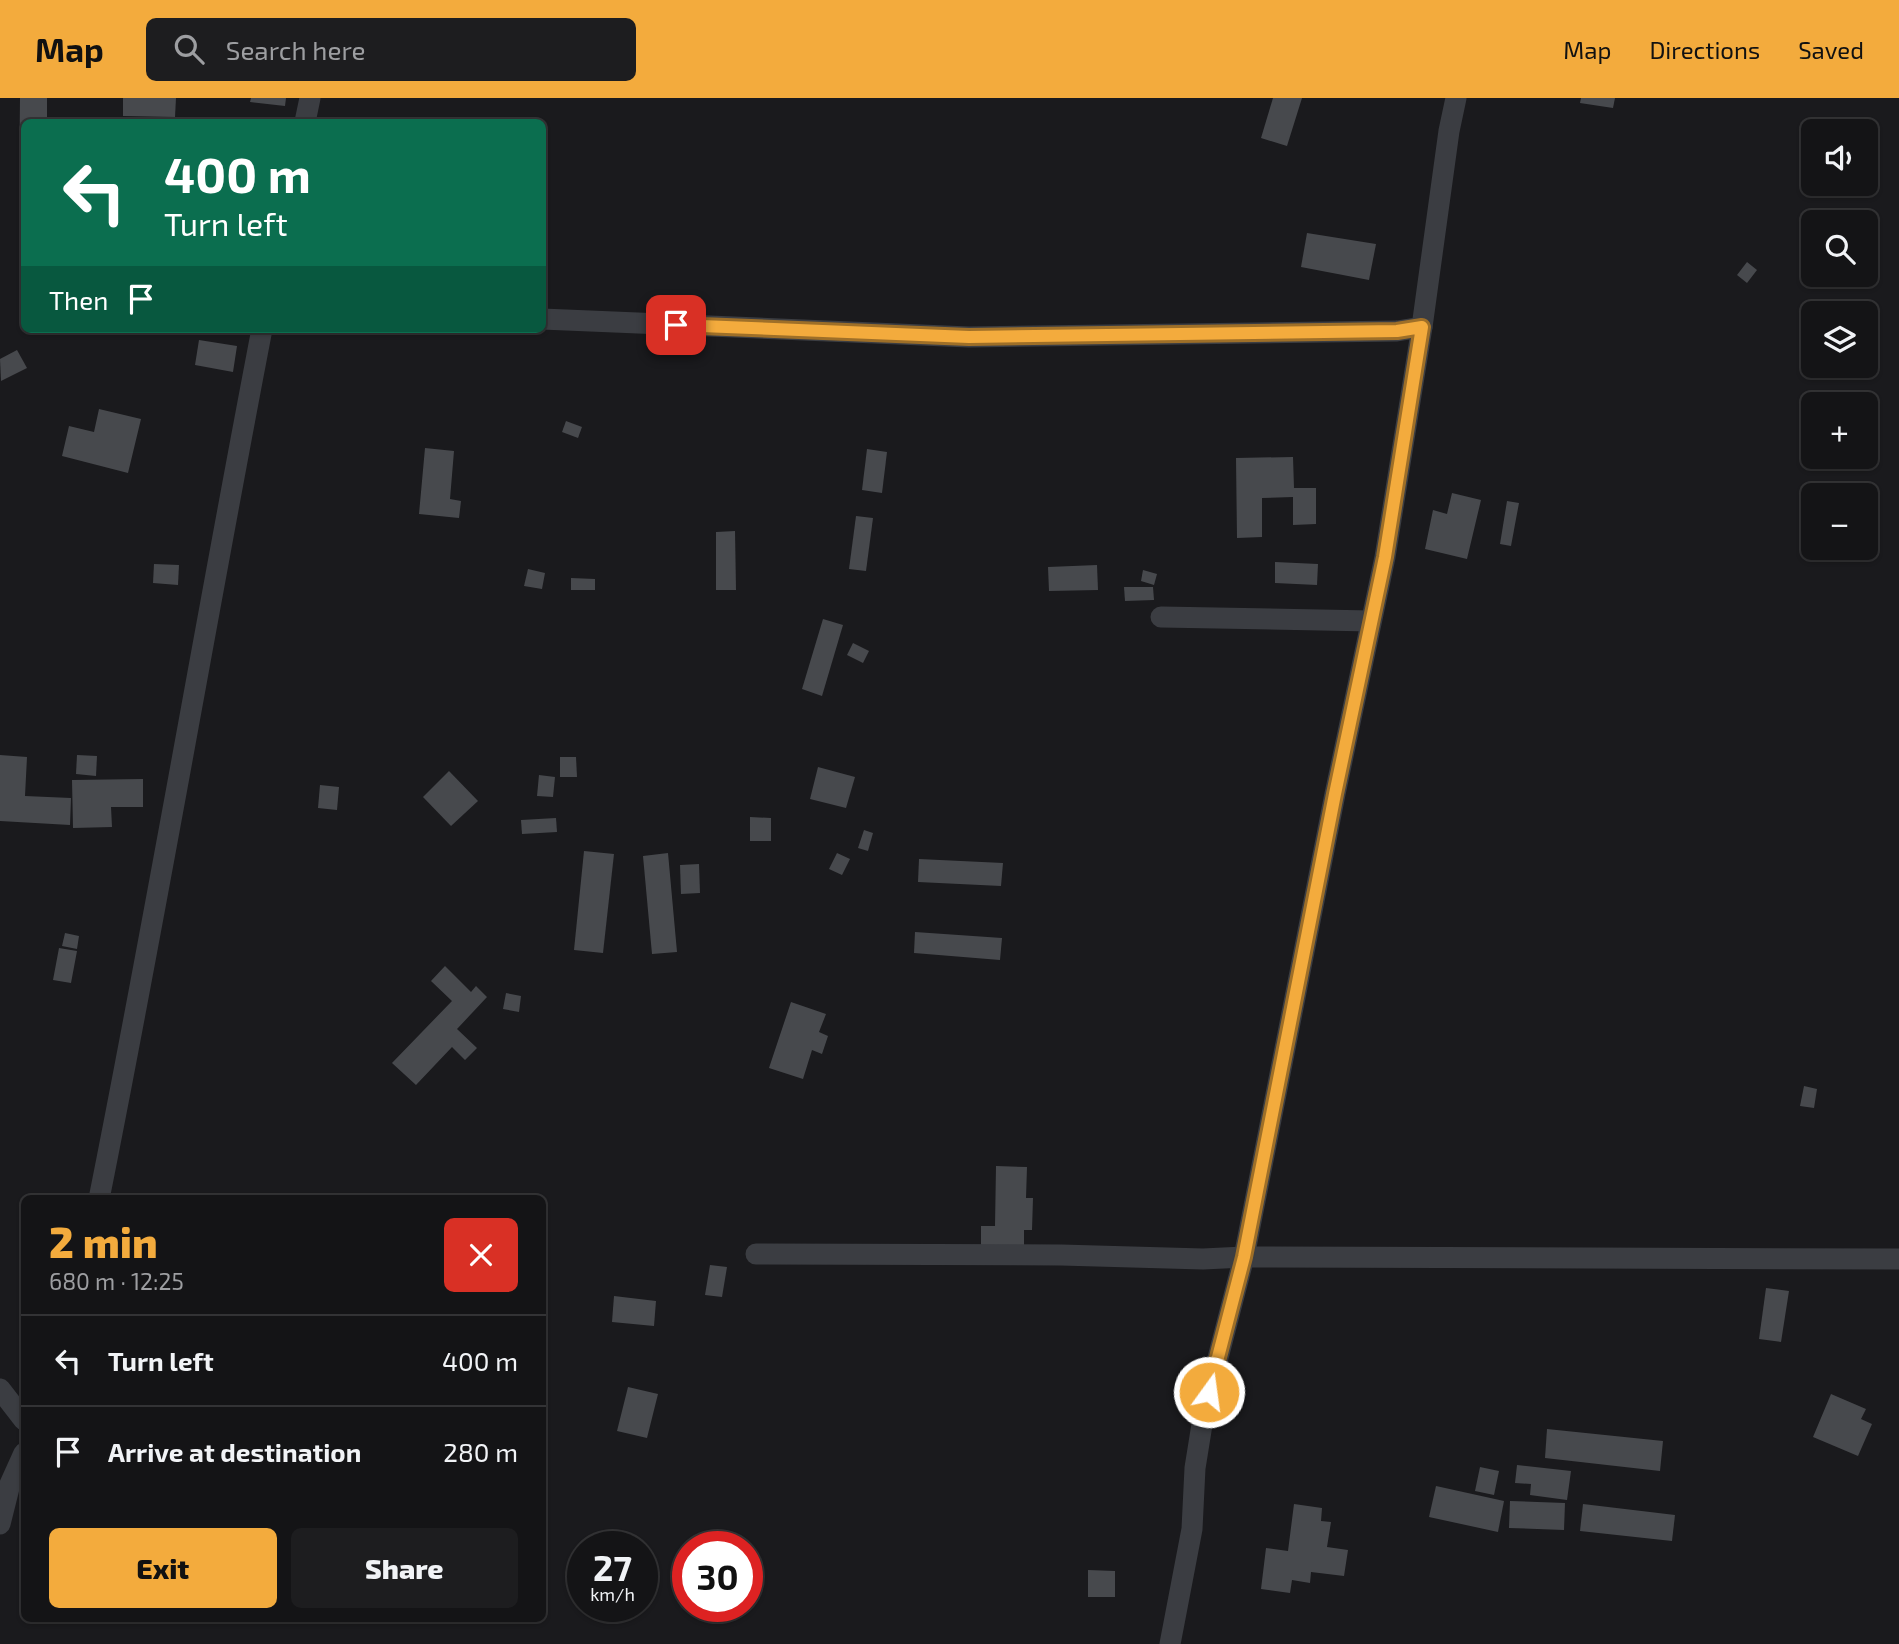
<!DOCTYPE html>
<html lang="en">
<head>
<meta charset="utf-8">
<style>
	body { margin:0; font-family:"Exo 2",sans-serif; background:#1d1d1f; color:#f1f3f6; height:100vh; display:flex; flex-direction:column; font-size:26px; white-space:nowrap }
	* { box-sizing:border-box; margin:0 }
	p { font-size:23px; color:#9d9ea1 }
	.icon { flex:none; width:38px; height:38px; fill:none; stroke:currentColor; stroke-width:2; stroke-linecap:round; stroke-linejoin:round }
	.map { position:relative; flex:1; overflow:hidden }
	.side { position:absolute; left:21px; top:1097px; width:525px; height:427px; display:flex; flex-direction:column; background:#141416; border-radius:10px; box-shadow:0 2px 5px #0004,0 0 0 2px #333335 }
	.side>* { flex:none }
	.guide { position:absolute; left:21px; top:21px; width:525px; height:214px; border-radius:10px; box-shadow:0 2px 5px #0004,0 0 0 2px #333335; background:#0b6e4f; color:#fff; overflow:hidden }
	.controls { position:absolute; left:1801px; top:21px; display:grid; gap:14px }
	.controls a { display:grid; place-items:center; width:77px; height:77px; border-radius:10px; background:#141416; box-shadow:0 2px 5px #0004,0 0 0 2px #333335; font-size:35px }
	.speed { position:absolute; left:567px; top:1433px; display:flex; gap:14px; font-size:35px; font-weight:700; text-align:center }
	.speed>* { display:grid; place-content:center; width:91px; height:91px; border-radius:50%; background:#141416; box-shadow:0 2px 5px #0004,0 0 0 2px #333335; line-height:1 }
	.speed small { font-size:18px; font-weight:400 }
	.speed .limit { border:10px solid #d22; background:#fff; color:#111 }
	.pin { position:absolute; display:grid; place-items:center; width:60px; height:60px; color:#fff; margin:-30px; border-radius:14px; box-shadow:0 4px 10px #0006 }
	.me { position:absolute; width:77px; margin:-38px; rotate:14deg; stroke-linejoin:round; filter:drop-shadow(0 0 5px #0008) }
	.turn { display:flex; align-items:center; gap:24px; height:147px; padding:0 28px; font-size:32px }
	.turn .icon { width:91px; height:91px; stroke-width:2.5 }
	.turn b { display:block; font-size:49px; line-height:60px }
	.then { display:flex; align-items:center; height:66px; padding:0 28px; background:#0003; gap:14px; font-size:26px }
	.round { display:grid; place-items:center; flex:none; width:74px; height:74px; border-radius:10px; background:#1d1d1f }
	.overview { display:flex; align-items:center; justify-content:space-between; height:119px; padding:0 28px }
	h1 { font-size:42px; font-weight:800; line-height:52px; color:#f3ab3d }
	.button { display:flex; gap:14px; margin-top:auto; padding:14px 28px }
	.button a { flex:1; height:80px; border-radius:10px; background:#f3ab3d; color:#111; font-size:28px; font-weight:800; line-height:80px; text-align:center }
	.button a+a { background:#1d1d1f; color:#f1f3f6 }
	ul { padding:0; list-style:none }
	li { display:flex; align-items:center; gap:21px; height:91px; padding:0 28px; border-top:2px solid #333335 }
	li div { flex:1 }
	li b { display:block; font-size:26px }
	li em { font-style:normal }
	header { display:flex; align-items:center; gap:42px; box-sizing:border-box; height:98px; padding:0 35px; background:#f3ab3d; color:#111 }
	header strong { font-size:33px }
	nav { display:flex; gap:38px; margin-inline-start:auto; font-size:24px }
	.search { width:490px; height:63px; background:#1d1d1f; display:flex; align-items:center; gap:18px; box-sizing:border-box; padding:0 24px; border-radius:10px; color:#9d9ea1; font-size:26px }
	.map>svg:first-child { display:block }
	.building { fill:#47494d }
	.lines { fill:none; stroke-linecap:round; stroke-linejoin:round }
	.minor { stroke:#3b3d42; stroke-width:21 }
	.route-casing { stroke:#9e6f28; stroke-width:18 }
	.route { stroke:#f3ab3d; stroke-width:12 }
</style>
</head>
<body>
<header>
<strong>Map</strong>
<div class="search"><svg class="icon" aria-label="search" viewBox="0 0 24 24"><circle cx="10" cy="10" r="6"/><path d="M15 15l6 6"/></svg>Search here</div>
<nav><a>Map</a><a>Directions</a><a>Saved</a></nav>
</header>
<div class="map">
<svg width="1899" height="1546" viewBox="0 0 1899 1546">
	<rect width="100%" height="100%" fill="#1a1a1d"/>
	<g class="building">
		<polygon points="20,0 47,0 47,24 24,24 24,97 19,97"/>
		<polygon points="123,0 176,0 175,19 123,18"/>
		<polygon points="251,0 286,0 285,8 250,4"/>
		<polygon points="1273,0 1302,0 1287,48 1261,40"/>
		<polygon points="1581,0 1615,0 1613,10 1580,5"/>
		<polygon points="1307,135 1376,146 1369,182 1301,169"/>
		<polygon points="1747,164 1757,172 1747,185 1737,177"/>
		<polygon points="199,242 237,248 233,274 195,267"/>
		<polygon points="17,252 27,270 1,283 0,261"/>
		<polygon points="99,311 141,321 128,375 62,358 69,328 94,334"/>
		<polygon points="566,323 582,329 578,340 562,334"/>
		<polygon points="425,350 454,353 450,401 461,403 459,420 419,416"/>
		<polygon points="867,351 887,354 882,395 862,392"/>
		<polygon points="1293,359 1294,390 1316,390 1316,426 1293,427 1293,399 1262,400 1262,439 1237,440 1236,360"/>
		<polygon points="1452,395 1481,402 1467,461 1425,451 1433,412 1447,416"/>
		<polygon points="1507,403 1519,405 1511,448 1500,446"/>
		<polygon points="856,418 873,420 866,473 849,471"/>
		<polygon points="735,433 736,492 716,492 716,434"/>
		<polygon points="1275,464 1318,466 1317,487 1275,485"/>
		<polygon points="154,466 179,467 178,487 153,485"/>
		<polygon points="1097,467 1098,492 1049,493 1048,469"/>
		<polygon points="528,471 545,475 542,491 524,488"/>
		<polygon points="1143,472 1157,476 1154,487 1141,483"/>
		<polygon points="571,480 595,481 595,492 571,492"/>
		<polygon points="1124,489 1153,489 1154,502 1125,503"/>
		<polygon points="823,521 843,527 822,598 802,591"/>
		<polygon points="853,545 869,553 863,565 847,557"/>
		<polygon points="0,657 27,659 25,698 71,700 70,727 0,723"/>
		<polygon points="77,657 97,658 96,678 76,676"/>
		<polygon points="560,659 576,659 577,679 560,679"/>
		<polygon points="818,669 855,679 846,710 810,701"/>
		<polygon points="449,673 478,703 451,728 423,699"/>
		<polygon points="539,677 555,679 553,699 537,698"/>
		<polygon points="143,681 143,709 111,709 112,729 73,730 72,682"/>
		<polygon points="320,687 339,689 337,712 318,710"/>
		<polygon points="750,719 771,720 771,743 750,743"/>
		<polygon points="556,720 557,734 522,736 521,722"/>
		<polygon points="864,732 873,735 868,753 858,750"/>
		<polygon points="584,753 614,756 603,855 574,852"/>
		<polygon points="668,755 677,854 652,856 643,758"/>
		<polygon points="837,755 850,761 842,777 829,771"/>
		<polygon points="919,761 1003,765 1001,788 918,784"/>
		<polygon points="699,766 700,795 681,796 680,767"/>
		<polygon points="915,834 1002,840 1000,862 914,855"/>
		<polygon points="65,835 79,838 77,851 62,848"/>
		<polygon points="59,850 77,853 71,885 53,882"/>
		<polygon points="445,868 471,894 476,888 487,899 457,931 477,950 465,962 452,949 416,987 392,965 452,903 431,883"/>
		<polygon points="506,895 521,898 519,914 503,911"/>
		<polygon points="791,904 826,916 819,934 828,938 822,956 812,952 803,981 769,970"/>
		<polygon points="1804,988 1817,991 1814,1010 1800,1008"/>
		<polygon points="996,1068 1027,1069 1026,1100 1033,1100 1032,1132 1024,1132 1024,1150 981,1149 981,1128 995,1128"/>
		<polygon points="710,1167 727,1169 722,1199 705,1197"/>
		<polygon points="1766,1190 1789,1193 1781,1244 1759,1241"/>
		<polygon points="614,1198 656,1203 654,1228 612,1224"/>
		<polygon points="628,1289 658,1296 647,1340 617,1333"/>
		<polygon points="1831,1296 1866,1311 1861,1321 1872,1326 1858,1358 1813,1339"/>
		<polygon points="1547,1331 1663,1343 1660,1373 1545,1360"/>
		<polygon points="1517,1367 1571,1373 1567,1402 1530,1397 1531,1386 1515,1385"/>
		<polygon points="1480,1369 1499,1373 1494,1397 1475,1393"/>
		<polygon points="1436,1388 1504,1403 1498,1434 1429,1419"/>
		<polygon points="1510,1403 1565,1405 1564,1432 1509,1430"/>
		<polygon points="1294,1406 1322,1410 1321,1423 1331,1424 1327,1449 1348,1452 1344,1478 1311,1474 1310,1485 1292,1482 1290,1495 1261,1491 1266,1450 1288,1453"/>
		<polygon points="1583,1406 1675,1417 1672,1443 1580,1433"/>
		<polygon points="1088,1472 1115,1473 1115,1499 1088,1499"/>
	</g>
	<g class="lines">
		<g class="minor">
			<polyline points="305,24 310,0"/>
			<polyline points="542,221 969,239 1397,233 1422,229 1449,33 1456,0"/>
			<polyline points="1422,229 1385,459 1335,696 1244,1159 1899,1161"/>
			<polyline points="1161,519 1371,523"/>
			<path d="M99,1101C157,812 206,521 262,231"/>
			<polyline points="756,1156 1061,1157 1203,1161 1244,1159 1204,1314 1195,1370 1192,1431 1170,1546"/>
			<polyline points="0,1291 24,1322"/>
			<polyline points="0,1426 10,1386 24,1355"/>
		</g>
	</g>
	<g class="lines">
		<defs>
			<polyline id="route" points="676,227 969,239 1397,233 1422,229 1385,459 1335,696 1244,1159 1209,1294"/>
		</defs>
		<use href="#route" class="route-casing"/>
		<use href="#route" class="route"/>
	</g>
</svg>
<div class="controls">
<a><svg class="icon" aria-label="sound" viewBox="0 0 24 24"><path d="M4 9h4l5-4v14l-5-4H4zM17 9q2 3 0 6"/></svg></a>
<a><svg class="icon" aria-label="search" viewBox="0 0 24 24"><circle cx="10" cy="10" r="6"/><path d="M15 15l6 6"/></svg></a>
<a><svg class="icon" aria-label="layers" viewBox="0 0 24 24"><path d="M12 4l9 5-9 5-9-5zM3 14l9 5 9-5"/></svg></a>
<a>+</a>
<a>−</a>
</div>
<div class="speed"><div>27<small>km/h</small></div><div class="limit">30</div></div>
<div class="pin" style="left:676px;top:227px;background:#d93025"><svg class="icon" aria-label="arrive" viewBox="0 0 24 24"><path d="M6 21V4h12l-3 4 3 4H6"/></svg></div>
<svg class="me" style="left:1209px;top:1294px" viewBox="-20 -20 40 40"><circle r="17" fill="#f3ab3d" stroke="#fff" stroke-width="3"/><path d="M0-11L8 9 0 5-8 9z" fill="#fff"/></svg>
<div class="guide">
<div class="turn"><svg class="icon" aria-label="left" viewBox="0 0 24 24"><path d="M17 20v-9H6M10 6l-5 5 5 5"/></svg><div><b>400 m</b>Turn left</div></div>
<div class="then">Then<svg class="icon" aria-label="arrive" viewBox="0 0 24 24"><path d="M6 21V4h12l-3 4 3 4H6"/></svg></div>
</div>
<section class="side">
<div class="overview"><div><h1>2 min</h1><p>680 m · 12:25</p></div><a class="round" style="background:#d93025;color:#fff"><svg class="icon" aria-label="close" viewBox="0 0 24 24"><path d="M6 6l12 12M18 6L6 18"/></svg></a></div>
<ul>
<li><svg class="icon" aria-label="left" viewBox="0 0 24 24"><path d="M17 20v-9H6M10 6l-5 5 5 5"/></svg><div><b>Turn left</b></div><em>400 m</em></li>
<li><svg class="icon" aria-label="arrive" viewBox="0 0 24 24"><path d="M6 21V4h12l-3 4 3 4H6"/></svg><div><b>Arrive at destination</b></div><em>280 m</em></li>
</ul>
<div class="button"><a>Exit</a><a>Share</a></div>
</section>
</div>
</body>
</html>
